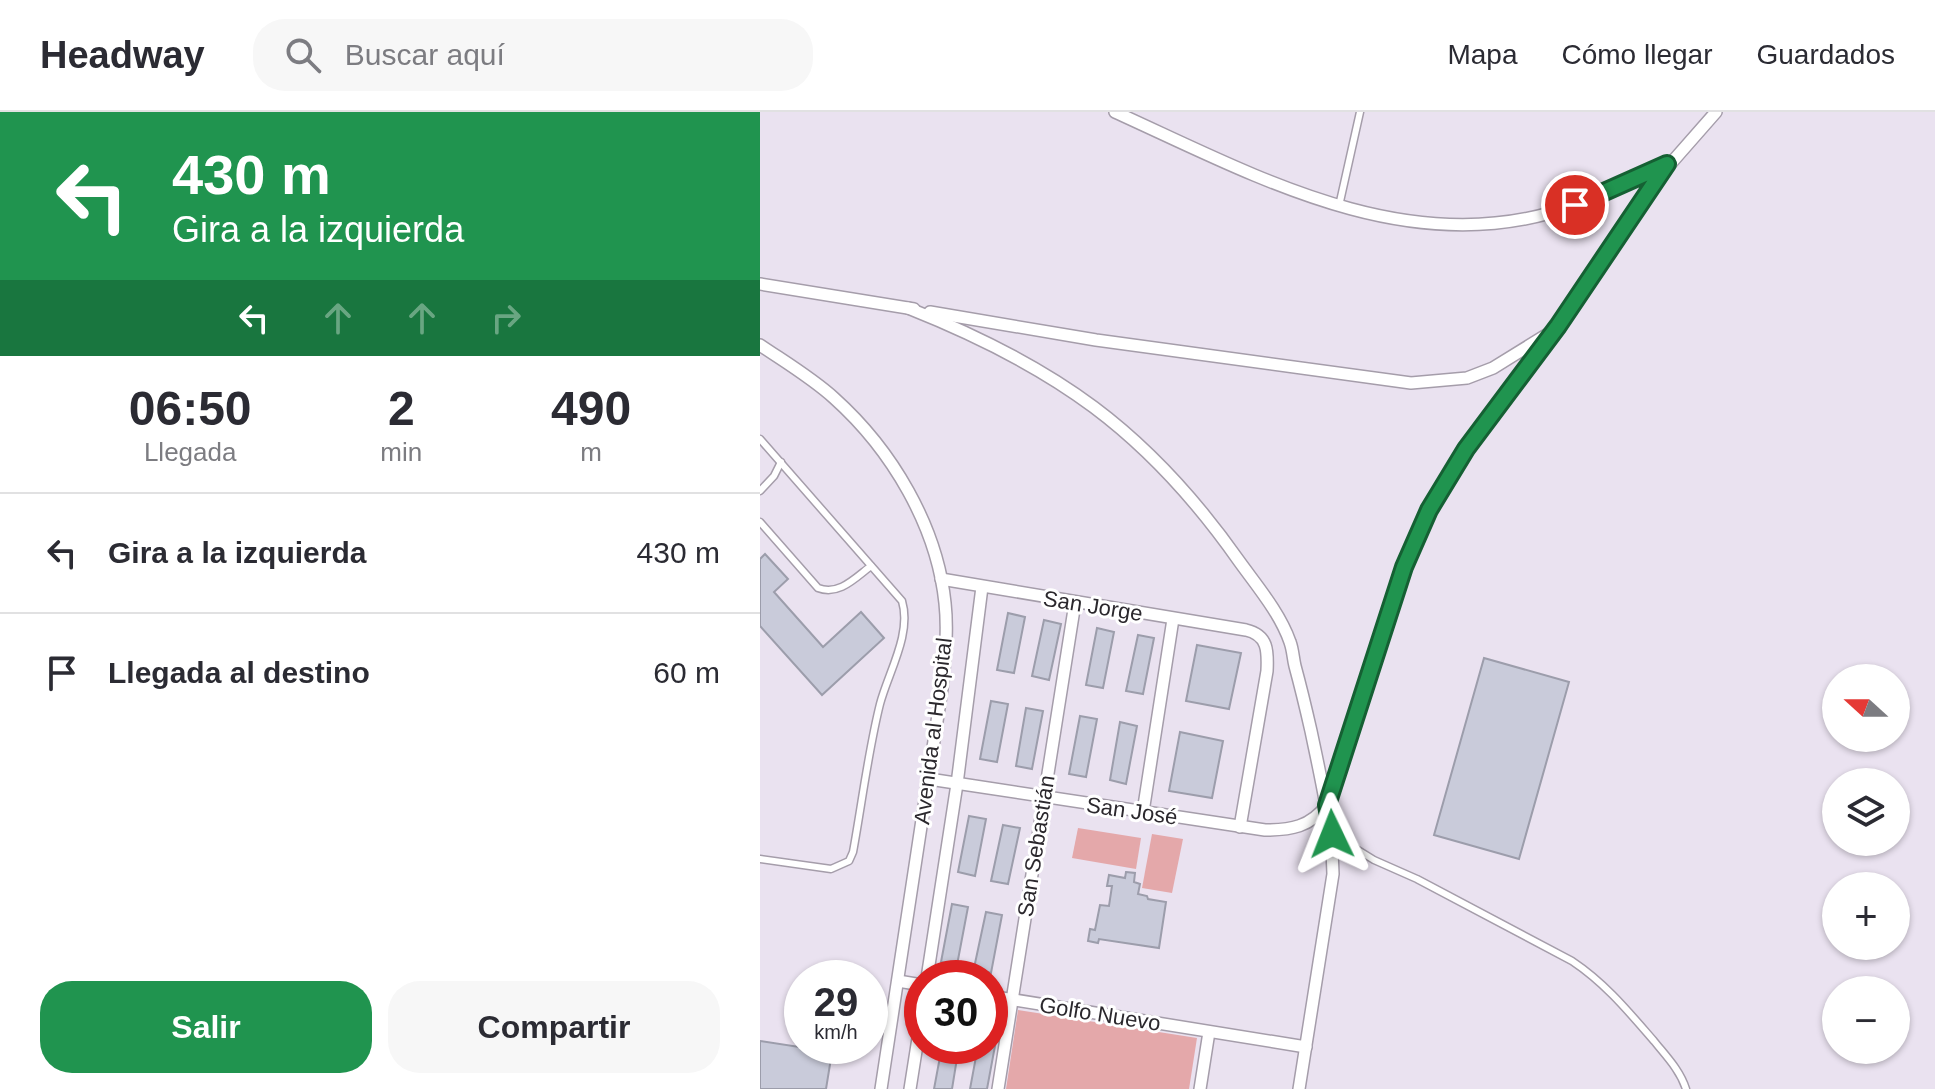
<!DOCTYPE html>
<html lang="es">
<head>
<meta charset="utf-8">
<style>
	body { margin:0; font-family:Arial,sans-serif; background:#f7f7f7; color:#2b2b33; height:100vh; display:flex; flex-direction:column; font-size:30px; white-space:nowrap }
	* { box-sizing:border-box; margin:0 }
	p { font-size:26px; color:#7c7c81 }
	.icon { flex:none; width:44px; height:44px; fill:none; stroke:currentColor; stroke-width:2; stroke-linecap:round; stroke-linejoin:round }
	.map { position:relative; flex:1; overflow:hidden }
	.drawer { display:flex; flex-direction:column; background:#fff; width:760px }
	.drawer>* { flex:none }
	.top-card { background:#20944f; color:#fff; overflow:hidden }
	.needle { width:52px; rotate:291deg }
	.fabs { position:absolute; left:1062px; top:552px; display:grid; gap:16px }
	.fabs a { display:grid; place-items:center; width:88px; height:88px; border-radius:50%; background:#fff; box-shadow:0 2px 6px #0004; font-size:40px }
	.speed { position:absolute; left:24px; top:848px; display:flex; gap:16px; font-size:40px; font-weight:700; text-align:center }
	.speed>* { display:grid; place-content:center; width:104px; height:104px; border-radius:50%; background:#fff; box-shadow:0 2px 6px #0004; line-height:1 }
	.speed small { font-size:20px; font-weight:400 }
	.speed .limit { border:12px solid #d22; background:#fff; color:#111 }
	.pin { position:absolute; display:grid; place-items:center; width:68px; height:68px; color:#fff; margin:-34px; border:4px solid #fff; border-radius:50%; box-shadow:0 2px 8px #0007 }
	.me { position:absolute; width:88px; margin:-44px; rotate:358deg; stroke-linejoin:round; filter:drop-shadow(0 0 6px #0008) }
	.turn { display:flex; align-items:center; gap:28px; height:168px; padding:0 40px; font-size:36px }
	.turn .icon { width:104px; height:104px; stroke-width:2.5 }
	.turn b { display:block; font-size:56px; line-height:68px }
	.lanes { display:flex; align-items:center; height:76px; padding:0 40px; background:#0003; justify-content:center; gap:40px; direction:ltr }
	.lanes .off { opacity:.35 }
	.eta { display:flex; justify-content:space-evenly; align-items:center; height:136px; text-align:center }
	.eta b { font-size:48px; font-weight:700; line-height:56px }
	.cta { display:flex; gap:16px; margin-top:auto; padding:16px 40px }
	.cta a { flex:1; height:92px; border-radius:32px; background:#20944f; color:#fff; font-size:32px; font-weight:700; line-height:92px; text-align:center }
	.cta a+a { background:#f7f7f7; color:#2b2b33 }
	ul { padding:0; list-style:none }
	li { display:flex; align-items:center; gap:24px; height:120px; padding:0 40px; border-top:2px solid #e1e1e2 }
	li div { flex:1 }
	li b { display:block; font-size:30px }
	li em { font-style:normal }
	header { display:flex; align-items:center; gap:48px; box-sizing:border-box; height:112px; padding:0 40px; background:#fff; border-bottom:2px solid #e1e1e2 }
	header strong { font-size:38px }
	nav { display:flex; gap:44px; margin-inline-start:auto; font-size:28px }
	.search { width:560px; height:72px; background:#f7f7f7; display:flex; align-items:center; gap:20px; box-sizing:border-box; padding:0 28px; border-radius:32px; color:#7c7c81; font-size:30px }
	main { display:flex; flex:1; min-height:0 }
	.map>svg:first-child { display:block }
	.green { fill:#e4a8aa }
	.building { fill:#c9cbda; stroke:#9c9dab; stroke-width:2 }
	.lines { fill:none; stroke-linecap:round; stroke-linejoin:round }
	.service-casing { stroke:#a59daa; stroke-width:9 }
	.minor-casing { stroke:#a59daa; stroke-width:14 }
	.service { stroke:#fff; stroke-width:6 }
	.minor { stroke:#fff; stroke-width:11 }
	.route-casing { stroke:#156033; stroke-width:20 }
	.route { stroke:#20944f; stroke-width:14 }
	.labels { text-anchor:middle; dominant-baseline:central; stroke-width:6; stroke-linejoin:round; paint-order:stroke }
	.street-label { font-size:22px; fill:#2b282d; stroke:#fff }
</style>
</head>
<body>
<header>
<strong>Headway</strong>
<div class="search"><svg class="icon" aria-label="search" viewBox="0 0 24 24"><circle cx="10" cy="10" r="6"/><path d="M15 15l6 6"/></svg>Buscar aquí</div>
<nav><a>Mapa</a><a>Cómo llegar</a><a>Guardados</a></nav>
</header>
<main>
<section class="drawer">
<div class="top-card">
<div class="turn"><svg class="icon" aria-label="left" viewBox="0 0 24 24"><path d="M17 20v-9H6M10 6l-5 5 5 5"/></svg><div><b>430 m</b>Gira a la izquierda</div></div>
<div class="lanes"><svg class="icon" aria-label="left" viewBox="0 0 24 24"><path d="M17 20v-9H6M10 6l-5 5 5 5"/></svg><svg class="icon off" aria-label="ahead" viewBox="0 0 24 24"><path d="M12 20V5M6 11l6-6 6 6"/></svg><svg class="icon off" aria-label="ahead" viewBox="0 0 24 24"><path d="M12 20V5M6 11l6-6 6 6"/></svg><svg class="icon off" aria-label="right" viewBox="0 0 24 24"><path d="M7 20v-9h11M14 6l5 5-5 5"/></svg></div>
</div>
<div class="eta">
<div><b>06:50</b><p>Llegada</p></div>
<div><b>2</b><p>min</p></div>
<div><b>490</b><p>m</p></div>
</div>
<ul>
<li><svg class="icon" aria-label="left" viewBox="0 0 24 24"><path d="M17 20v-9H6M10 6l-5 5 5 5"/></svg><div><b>Gira a la izquierda</b></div><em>430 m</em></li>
<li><svg class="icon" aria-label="arrive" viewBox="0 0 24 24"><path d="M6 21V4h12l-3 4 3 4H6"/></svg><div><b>Llegada al destino</b></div><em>60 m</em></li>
</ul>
<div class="cta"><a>Salir</a><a>Compartir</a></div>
</section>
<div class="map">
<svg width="1175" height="977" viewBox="0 0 1175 977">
	<rect width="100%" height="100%" fill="#eae2f0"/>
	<g class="green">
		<polygon points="318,716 381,726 376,757 312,746"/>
		<polygon points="392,722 423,727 412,781 382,776"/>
		<polygon points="258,898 437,926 429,977 246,977"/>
	</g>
	<g class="building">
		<polygon points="5,442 28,467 14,480 63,535 101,500 124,526 62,583 0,514 0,447"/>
		<polygon points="248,501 265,505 254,561 237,558"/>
		<polygon points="284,508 301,512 289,568 272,564"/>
		<polygon points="337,516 354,520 343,576 326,573"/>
		<polygon points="378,523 394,526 383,582 366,579"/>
		<polygon points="437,533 481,541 469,597 426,589"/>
		<polygon points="724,546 809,570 759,747 674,723"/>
		<polygon points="231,589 248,592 237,650 220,647"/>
		<polygon points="266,596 283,599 272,657 256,654"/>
		<polygon points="320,604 337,607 326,665 309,662"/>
		<polygon points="360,610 377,614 366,672 350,668"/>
		<polygon points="420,620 463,629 452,686 409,679"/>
		<polygon points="209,704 226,707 215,764 198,760"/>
		<polygon points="243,713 260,716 248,772 231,769"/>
		<polygon points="366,760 375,761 374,770 380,772 378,782 387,784 388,787 406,790 399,836 339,827 338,831 328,829 330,817 335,818 340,793 349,794 352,774 347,774 349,763 365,766"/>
		<polygon points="192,792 208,795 197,853 181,850"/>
		<polygon points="226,800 242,803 231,861 214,856"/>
		<polygon points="230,905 240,907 227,977 210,977 218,934 230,934"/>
		<polygon points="0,929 72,940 66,977 0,977"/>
		<polygon points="182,934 199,934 192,977 174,977"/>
	</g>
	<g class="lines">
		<defs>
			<g id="service">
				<polyline points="579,94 600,0"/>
				<path d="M0,327L142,489C152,522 128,561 120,592C108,640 102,691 93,740L89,749L71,757L0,747"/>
				<polyline points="0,379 14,364 21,350"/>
				<path d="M0,410L58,476C79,484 95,466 111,454"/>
				<path d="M572,722L614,748L657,767L812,849C845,871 868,899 894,929C906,944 920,958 926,977"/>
			</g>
			<g id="minor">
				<path d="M355,0C490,61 637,144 790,101C829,90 866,71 903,54"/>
				<polyline points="0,172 154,197"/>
				<path d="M148,196C294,254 387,318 479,449C497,474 520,501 530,530C533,538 533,546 535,554C541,576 546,597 551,619C561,667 572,713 573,762L539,977"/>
				<polyline points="170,200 336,228 651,271 707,266 733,256 788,222"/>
				<path d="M0,233C25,250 52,266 74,286C132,338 177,414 185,491C188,518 185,544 183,570L121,977"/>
				<path d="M181,467L486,518C508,523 508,539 507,559L480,715"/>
				<path d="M169,667L505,718C531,718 550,715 567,693L644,455L669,398L706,337L798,214L848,142L891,74L956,0"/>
				<polyline points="383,700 413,507"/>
				<polyline points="167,866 197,672 222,475"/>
				<polyline points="138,869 162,873"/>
				<polyline points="230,884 546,935"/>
				<polyline points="150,977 162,901"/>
				<polyline points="238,977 315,491"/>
				<polyline points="440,977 449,920"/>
			</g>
		</defs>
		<use href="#service" class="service-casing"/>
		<use href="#minor" class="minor-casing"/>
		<use href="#service" class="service"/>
		<use href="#minor" class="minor"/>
	</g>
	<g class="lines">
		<defs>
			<polyline id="route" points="572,722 567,693 644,455 669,398 706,337 798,214 907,52 815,93"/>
		</defs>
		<use href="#route" class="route-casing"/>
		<use href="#route" class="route"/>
	</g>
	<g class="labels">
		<g class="street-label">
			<text transform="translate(333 494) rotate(9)">San Jorge</text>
			<text transform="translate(173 619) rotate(-83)">Avenida al Hospital</text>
			<text transform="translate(372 699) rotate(8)">San José</text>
			<text transform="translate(276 734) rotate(-81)">San Sebastián</text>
			<text transform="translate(340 902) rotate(9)">Golfo Nuevo</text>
		</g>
	</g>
</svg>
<div class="fabs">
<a><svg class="needle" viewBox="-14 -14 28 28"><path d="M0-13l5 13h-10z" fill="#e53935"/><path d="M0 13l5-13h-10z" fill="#7c7c81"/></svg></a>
<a><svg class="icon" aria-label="layers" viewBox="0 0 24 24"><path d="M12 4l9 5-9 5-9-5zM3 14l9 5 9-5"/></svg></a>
<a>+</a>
<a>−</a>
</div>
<div class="speed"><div>29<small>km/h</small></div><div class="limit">30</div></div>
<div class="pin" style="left:815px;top:93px;background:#d93025"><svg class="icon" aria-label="arrive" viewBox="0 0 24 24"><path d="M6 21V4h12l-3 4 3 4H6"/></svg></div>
<svg class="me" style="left:572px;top:722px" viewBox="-20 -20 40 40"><path d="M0-17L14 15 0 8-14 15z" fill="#20944f" stroke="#fff" stroke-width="4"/></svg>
</div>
</main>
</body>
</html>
